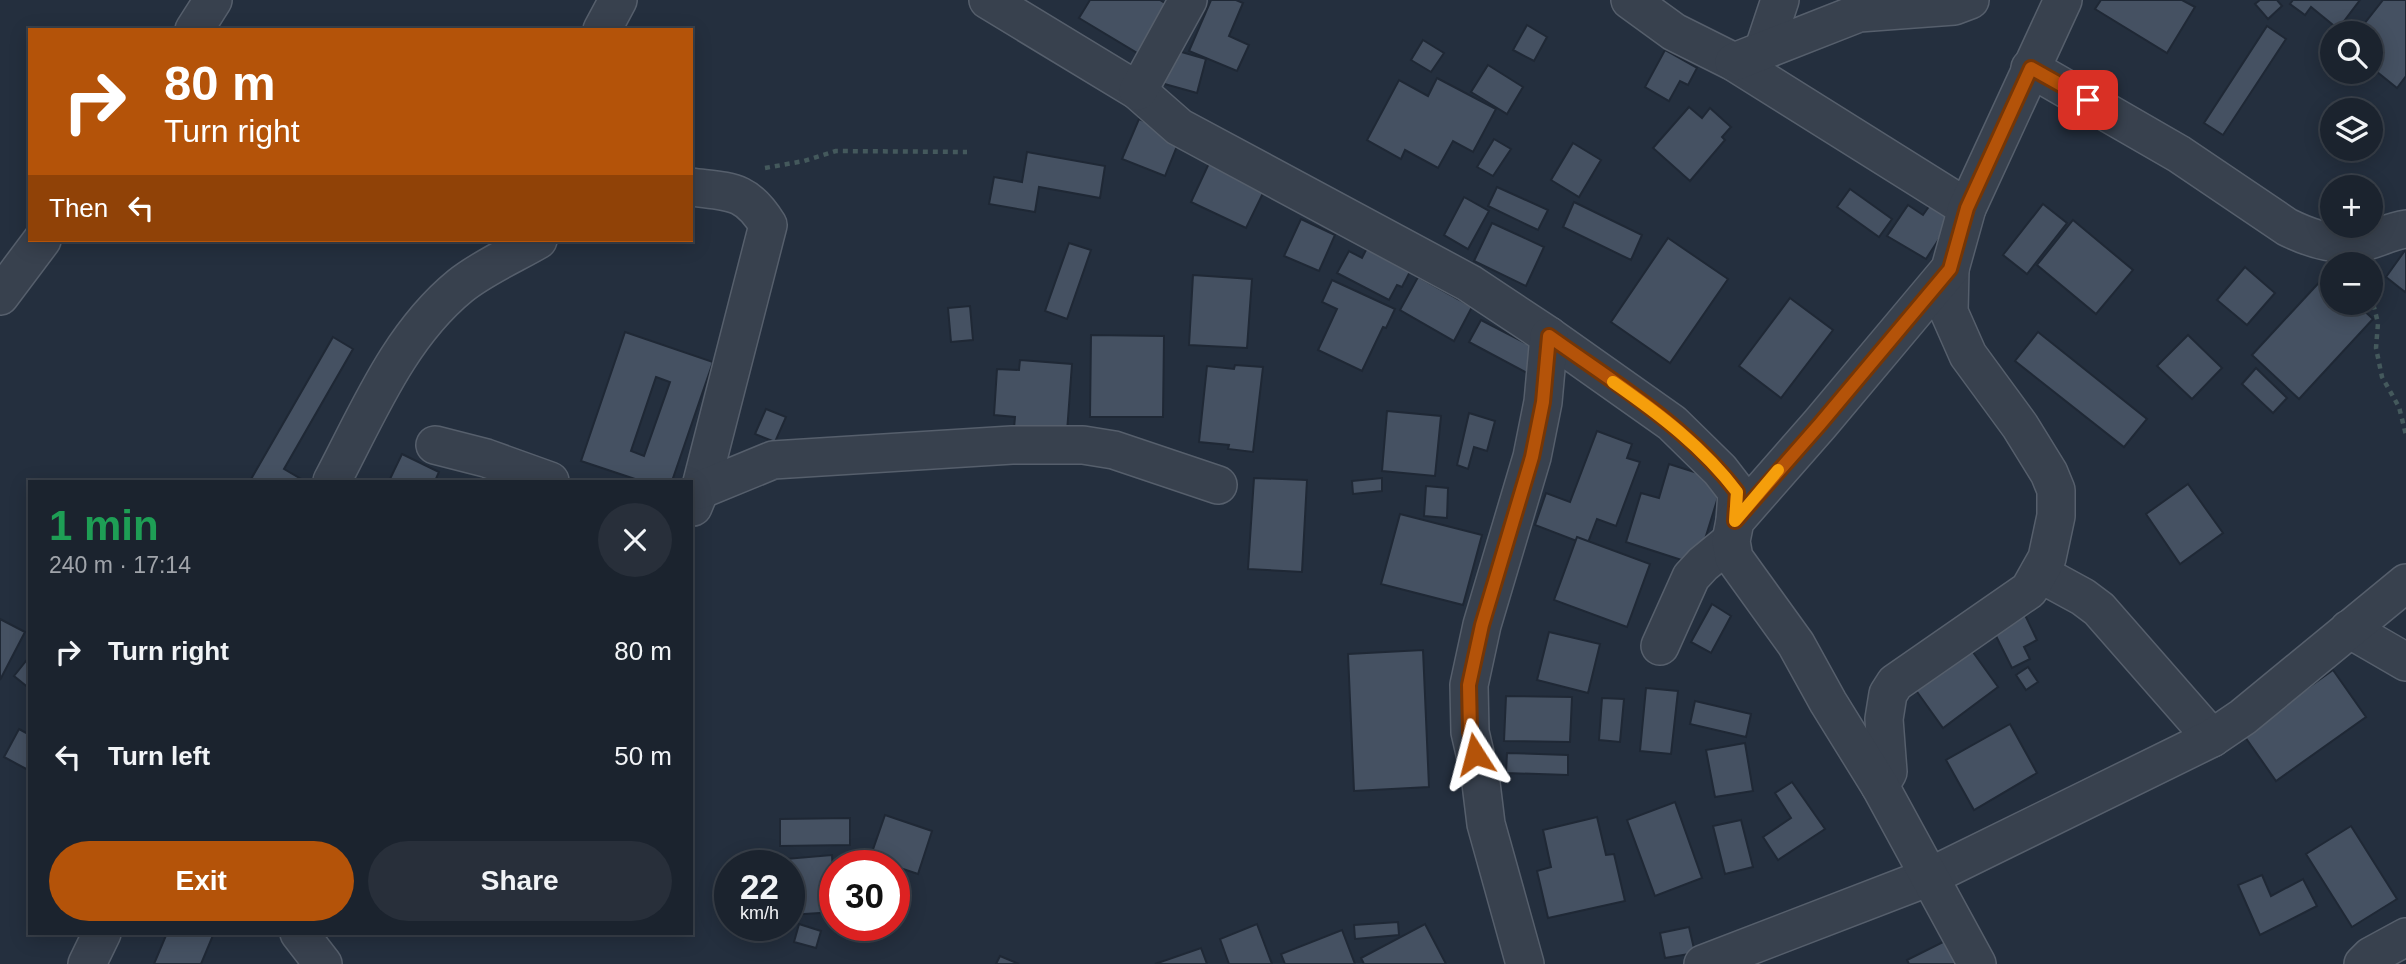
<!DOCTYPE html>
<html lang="en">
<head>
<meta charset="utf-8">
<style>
	body { margin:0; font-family:Helvetica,sans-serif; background:#282f3a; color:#f1f3f6; height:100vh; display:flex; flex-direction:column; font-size:26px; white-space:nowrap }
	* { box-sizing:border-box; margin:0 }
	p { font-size:23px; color:#a0a4aa }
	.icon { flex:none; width:38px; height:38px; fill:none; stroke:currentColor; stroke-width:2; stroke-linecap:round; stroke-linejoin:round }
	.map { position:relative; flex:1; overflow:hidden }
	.details { position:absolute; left:28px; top:480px; width:665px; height:455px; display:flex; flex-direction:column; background:#1b232e; border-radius:0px; box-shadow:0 4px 18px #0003,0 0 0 2px #39404a }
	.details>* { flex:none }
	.hud { position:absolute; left:28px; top:28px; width:665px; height:214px; border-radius:0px; box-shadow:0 4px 18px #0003,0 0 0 2px #39404a; background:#b45309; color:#fff; overflow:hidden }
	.controls { position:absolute; left:2320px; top:21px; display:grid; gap:14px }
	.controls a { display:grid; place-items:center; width:63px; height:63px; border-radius:50%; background:#1b232e; box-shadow:0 4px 18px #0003,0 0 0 2px #39404a; font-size:35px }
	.speed { position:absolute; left:714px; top:850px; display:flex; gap:14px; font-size:35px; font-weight:700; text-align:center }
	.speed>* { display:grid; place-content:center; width:91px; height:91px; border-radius:50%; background:#1b232e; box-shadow:0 4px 18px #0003,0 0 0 2px #39404a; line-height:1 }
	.speed small { font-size:18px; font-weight:400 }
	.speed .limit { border:10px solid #d22; background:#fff; color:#111 }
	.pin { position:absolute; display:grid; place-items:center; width:60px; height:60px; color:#fff; margin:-30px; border-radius:14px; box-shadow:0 4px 10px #0006 }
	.me { position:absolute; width:77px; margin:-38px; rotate:351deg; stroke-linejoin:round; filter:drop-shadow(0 0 5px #0008) }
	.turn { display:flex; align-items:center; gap:24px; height:147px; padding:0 21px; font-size:32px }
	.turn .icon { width:91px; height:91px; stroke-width:2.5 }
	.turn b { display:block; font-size:49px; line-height:60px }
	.then { display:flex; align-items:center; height:66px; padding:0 21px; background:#0003; gap:14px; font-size:26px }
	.round { display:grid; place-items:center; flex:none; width:74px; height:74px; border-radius:37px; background:#282f3a }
	.headline { display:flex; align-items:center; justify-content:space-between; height:119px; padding:0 21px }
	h1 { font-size:42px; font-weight:600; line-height:52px; color:#1e9e55 }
	.primary-button { display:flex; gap:14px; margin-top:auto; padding:14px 21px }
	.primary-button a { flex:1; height:80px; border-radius:42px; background:#b45309; color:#fff; font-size:28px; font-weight:600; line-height:80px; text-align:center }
	.primary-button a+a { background:#282f3a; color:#f1f3f6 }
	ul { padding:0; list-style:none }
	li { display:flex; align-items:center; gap:21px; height:105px; padding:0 21px }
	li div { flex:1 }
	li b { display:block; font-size:26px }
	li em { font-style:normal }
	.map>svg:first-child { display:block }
	.building { fill:#455162; stroke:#1f2835; stroke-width:2; fill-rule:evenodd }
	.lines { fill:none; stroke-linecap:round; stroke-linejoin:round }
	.minor-casing { stroke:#565f6c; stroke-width:40 }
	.path { stroke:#44595c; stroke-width:4.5; stroke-dasharray:5 5; stroke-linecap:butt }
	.minor { stroke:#38414e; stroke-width:37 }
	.route-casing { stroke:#753606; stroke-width:18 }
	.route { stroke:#b45309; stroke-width:12 }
	.slow { stroke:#f59e0b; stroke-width:12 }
</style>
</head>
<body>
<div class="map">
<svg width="2406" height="964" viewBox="0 0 2406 964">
	<rect width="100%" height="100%" fill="#242f3e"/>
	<g class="building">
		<polygon points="1090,0 1160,0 1168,5 1139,54 1079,18"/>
		<polygon points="1211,0 1236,0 1243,3 1229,36 1249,45 1237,71 1189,51"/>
		<polygon points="2101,0 2182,0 2195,7 2167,53 2095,9"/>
		<polygon points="2260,0 2277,0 2282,6 2268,19 2255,4"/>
		<polygon points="2293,0 2360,0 2338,29 2311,7 2305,15 2290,4"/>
		<polygon points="2383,0 2406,0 2406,76 2397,88 2371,67 2371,33 2357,33"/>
		<polygon points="1527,25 1547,37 1534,61 1513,50"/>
		<polygon points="2267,26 2286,39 2223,135 2204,123"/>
		<polygon points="1423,40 1444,53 1431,72 1411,60"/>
		<polygon points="1171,49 1206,59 1197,93 1161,83"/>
		<polygon points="1665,50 1697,68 1688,85 1680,81 1669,101 1645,87"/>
		<polygon points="1488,65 1523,87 1507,114 1471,92"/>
		<polygon points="1437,78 1496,109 1473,152 1453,141 1438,168 1405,150 1401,159 1367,140 1399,80 1428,96"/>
		<polygon points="1689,107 1702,118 1710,108 1731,127 1722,137 1725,140 1690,181 1653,148"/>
		<polygon points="1139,119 1181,136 1165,176 1122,159"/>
		<polygon points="1494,139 1511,149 1493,176 1477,167"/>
		<polygon points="1573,143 1601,160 1579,197 1551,180"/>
		<polygon points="1027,152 1105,166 1100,198 1039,187 1035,212 989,204 994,177 1022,182"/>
		<polygon points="1211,159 1267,185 1246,228 1191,202"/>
		<polygon points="1497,187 1548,210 1538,230 1488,206"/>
		<polygon points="1850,189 1892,219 1879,237 1837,207"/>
		<polygon points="1464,197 1489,211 1468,249 1444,235"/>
		<polygon points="1574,202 1642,235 1631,260 1563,227"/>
		<polygon points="2043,204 2067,223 2027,274 2003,255"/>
		<polygon points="1908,205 1923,215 1930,205 1952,219 1926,259 1887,236"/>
		<polygon points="1301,219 1335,235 1319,271 1284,256"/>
		<polygon points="2073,220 2133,270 2096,314 2037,265"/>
		<polygon points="1492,223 1544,247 1526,286 1474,261"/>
		<polygon points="1668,238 1728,279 1670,363 1611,322"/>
		<polygon points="1370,242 1414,264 1402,287 1397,285 1389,300 1337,273 1349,251 1362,258"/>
		<polygon points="1069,243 1091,250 1067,319 1045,311"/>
		<polygon points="2406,249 2406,290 2405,292 2386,277"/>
		<polygon points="2245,267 2275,293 2247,325 2217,300"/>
		<polygon points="1193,275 1252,279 1247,348 1189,345"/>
		<polygon points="2326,275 2333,281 2333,303 2356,303 2373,319 2299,399 2252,355"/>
		<polygon points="1418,277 1472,307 1454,341 1400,310"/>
		<polygon points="1332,280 1395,309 1386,328 1383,327 1362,371 1318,350 1337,309 1322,302"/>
		<polygon points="1790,298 1833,330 1781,398 1739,366"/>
		<polygon points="970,306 973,340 951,342 948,308"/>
		<polygon points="1481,320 1539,350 1527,373 1469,342"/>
		<path d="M625,332L713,362L672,481H641L581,461ZM656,377L670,382L644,456L631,451Z"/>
		<polygon points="2038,332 2147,419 2124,447 2015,361"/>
		<polygon points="1091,335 1164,336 1163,417 1090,417"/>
		<polygon points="2188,335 2222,368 2192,399 2157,366"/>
		<polygon points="333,337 353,349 284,469 301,479 300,481 250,481"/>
		<polygon points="1020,360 1072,364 1067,432 1014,428 1015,417 994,415 997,369 1019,370"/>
		<polygon points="1235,365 1263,367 1253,452 1228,449 1229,445 1199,442 1207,366 1234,369"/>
		<polygon points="2256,368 2287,398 2273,413 2242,384"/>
		<polygon points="766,409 786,417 775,442 755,434"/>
		<polygon points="1387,411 1441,416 1435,476 1382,471"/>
		<polygon points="1469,413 1495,421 1487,451 1474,447 1468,469 1457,465"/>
		<polygon points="1597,431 1632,444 1627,458 1640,462 1616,526 1597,519 1587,545 1535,525 1546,493 1570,502"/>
		<polygon points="402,454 439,472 435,481 389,481"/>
		<polygon points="1669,464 1723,481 1697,565 1626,542 1641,493 1659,498"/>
		<polygon points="1254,478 1307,480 1302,572 1248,569"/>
		<polygon points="1382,478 1382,491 1353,494 1352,481"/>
		<polygon points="2188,484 2223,533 2180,564 2146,514"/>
		<polygon points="1426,486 1448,488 1447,518 1424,516"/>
		<polygon points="1400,514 1482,535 1463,605 1381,584"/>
		<polygon points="1577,537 1650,564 1627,627 1554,600"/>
		<polygon points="1712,604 1731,616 1711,653 1691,642"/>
		<polygon points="2025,615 2037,640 2024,647 2030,659 2012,668 1993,630"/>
		<polygon points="0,619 25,632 0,680"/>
		<polygon points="1549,632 1600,644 1588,693 1537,680"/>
		<polygon points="1970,648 1998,687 1943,728 1915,689"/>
		<polygon points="1423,650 1429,787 1354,791 1348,654"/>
		<polygon points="30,656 30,689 14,676"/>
		<polygon points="2028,667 2038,682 2026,690 2016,675"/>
		<polygon points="2333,670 2366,717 2276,781 2243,734"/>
		<polygon points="1646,688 1678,691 1671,754 1640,751"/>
		<polygon points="1506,696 1572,697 1570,742 1504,741"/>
		<polygon points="1602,698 1624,699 1620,742 1599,740"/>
		<polygon points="1695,701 1751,714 1746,737 1690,724"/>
		<polygon points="2010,724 2037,773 1974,810 1946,760"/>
		<polygon points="19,729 30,735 30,771 4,757"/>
		<polygon points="1745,743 1753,791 1715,797 1706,750"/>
		<polygon points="1507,753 1568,755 1568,775 1506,773"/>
		<polygon points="1792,782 1825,829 1778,860 1763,837 1791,818 1775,793"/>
		<polygon points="1675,802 1702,878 1655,896 1627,820"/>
		<polygon points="885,815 932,831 918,874 870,858"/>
		<polygon points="1597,817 1606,855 1614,854 1625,901 1548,918 1537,871 1551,867 1543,830"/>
		<polygon points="850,818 850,845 780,846 780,819"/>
		<polygon points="1741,820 1753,867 1725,874 1713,826"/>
		<polygon points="2351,826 2397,899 2352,927 2306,854"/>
		<polygon points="832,855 835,912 789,915 789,866 761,866 761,861"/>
		<polygon points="2262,875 2271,896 2303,879 2317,906 2260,935 2238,885"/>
		<polygon points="1398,922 1399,935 1355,939 1354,925"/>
		<polygon points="799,924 821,931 816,948 794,942"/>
		<polygon points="1257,924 1272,964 1229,964 1220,939"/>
		<polygon points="1425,924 1446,964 1364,964 1361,958"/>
		<polygon points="1689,927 1695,953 1665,958 1660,933"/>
		<polygon points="1342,930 1355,964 1285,964 1281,954"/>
		<polygon points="167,933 214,933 201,964 154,964"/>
		<polygon points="1945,941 1956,964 1909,964 1907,960"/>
		<polygon points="1201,948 1207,964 1155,964"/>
		<polygon points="1000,956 1019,964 996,964"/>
	</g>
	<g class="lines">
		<defs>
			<g id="minor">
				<polyline points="988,0 1138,91 1179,127 1469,283 1549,336 1672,423 1720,470 1737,492 1735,521"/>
				<polyline points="1630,0 1674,32 1734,62 1967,208"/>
				<polyline points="194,30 213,0"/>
				<polyline points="602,30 618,0"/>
				<polyline points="1763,51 1780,0"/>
				<polyline points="1734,62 1859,13 1954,6 1970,0"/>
				<path d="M2030,68L2179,154L2287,227C2309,238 2332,246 2357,243C2374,241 2389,231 2406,229"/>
				<polyline points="1138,91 1188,0"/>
				<path d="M691,187C730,192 746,189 768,225L700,490L693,507"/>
				<polyline points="0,296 42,240"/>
				<polyline points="435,445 486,458 550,481"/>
				<path d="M332,481C368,413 399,336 460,286C482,268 514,254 538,240"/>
				<polyline points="700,490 773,460 1012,445 1083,445 1114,450 1218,485"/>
				<polyline points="2039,573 2083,597 2099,609 2212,738"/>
				<polyline points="2349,629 2406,662"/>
				<polyline points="1660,646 1691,577 1703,564 1731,541"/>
				<polyline points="1880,786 1888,772 1884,719 1888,694 1895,683 2029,590 2047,558 2056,516 2056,490 2049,473 2020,426 1968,355 1949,312 1950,269"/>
				<polyline points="299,933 323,964"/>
				<polyline points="87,964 102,933"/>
				<polyline points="1525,964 1486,824 1480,775 1470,732 1469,685 1482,625 1532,457 1543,402 1549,336"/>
				<polyline points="1703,964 1929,877 2212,738 2243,717 2406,583"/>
				<polyline points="1977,964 1880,786 1828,702 1796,644 1734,558 1731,541 1735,521 1820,424 1950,269 1967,208 2063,0"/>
				<polyline points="2363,964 2371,956 2406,937"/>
			</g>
		</defs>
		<use href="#minor" class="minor-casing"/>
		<g class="path">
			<polyline points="765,168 804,161 836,151 967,152"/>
			<polyline points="2371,295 2378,323 2376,348 2382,377 2399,407 2406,435"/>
		</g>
		<use href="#minor" class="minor"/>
	</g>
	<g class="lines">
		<defs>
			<path id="route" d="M1475,754L1470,732L1469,685L1482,625L1532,457L1543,402L1549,336C1616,384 1687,426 1737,492L1735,521L1820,424L1950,269L1967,208L2031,68L2088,100"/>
		</defs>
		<use href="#route" class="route-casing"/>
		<use href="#route" class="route"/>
		<path class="slow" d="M1613,382C1659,414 1703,447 1737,492L1735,521L1778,470"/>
	</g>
</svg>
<div class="controls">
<a><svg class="icon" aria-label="search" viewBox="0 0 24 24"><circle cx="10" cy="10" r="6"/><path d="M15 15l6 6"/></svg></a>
<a><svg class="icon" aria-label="layers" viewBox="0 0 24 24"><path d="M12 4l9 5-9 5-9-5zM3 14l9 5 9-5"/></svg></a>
<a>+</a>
<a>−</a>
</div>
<div class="speed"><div>22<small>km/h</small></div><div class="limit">30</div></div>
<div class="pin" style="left:2088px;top:100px;background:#d93025"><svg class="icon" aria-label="arrive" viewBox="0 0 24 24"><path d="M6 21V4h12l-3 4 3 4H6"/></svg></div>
<svg class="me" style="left:1475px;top:754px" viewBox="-20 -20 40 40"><path d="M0-17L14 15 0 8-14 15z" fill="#b45309" stroke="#fff" stroke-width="4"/></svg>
<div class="hud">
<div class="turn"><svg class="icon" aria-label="right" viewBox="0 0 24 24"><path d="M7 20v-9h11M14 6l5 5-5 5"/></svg><div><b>80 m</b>Turn right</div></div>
<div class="then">Then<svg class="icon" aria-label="left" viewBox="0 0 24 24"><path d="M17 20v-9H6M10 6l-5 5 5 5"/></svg></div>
</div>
<section class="details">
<div class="headline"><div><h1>1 min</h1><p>240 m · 17:14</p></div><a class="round"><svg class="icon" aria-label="close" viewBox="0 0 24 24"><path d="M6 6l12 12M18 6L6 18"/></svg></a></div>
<ul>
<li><svg class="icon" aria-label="right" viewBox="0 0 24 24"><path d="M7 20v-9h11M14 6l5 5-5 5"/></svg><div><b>Turn right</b></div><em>80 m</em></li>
<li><svg class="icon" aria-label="left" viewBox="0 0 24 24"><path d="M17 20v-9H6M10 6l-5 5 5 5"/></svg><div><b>Turn left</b></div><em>50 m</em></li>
</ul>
<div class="primary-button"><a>Exit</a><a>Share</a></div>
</section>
</div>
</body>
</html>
